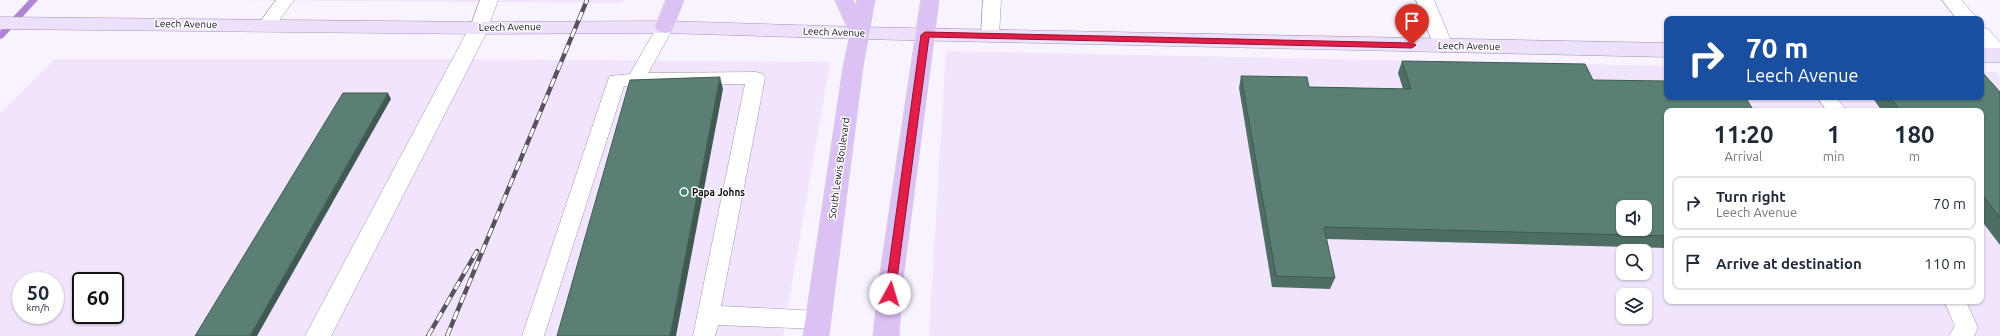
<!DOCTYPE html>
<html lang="en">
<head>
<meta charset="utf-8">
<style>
	body { margin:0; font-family:Ubuntu,sans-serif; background:#f6f6f7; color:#1f2937; height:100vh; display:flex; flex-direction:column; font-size:15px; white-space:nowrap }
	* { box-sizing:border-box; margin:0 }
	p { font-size:13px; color:#747a83 }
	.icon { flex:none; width:22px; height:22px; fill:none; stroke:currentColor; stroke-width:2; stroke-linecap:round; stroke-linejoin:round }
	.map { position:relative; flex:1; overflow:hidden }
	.side { position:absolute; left:1664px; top:108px; width:320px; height:196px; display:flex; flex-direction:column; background:#fff; border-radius:8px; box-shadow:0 1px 3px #0004 }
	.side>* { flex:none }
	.hud { position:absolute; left:1664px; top:16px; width:320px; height:84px; border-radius:8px; box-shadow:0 1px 3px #0004; background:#1a4fa0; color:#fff; overflow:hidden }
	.controls { position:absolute; left:1616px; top:200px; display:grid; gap:8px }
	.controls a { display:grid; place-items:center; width:36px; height:36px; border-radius:8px; background:#fff; box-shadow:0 1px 3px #0004; font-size:20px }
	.speed { position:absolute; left:12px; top:272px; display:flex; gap:8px; font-size:20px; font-weight:700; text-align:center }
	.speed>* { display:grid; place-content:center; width:52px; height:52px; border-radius:50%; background:#fff; box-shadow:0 1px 3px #0004; line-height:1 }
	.speed small { font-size:10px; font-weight:400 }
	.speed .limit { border:2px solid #111; border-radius:6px; background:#fff; color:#111 }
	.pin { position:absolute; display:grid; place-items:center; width:34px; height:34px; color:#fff; margin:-41px -17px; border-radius:50% 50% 50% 0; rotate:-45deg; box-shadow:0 0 4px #0007 }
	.pin .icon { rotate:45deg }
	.me { position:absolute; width:44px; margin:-22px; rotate:6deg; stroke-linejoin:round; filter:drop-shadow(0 0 3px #0008) }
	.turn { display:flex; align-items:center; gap:14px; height:84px; padding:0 16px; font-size:18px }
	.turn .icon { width:52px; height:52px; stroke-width:2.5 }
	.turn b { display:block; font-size:28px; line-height:34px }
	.eta { display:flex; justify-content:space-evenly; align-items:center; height:68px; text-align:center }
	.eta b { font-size:24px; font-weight:600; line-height:28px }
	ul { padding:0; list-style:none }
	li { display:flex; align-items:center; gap:12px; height:54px; margin:0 8px 6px; padding:0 8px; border:2px solid #e0e1e3; border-radius:8px }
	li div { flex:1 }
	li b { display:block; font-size:15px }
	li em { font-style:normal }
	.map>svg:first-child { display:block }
	.built { fill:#f0e5fc; fill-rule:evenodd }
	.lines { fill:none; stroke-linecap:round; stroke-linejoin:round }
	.stream { fill:#ae85d7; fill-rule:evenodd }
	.lane-casing { stroke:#a194b0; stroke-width:1 }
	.street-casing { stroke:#a194b0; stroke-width:1 }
	.secondary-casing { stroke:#a194b0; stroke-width:1 }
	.primary-casing { stroke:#d4d3d5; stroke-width:1 }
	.lane { fill:#fff; fill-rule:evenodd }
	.street { fill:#fff; fill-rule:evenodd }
	.secondary { fill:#ede0fa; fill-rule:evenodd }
	.primary { fill:#dcc1f5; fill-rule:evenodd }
	.rail-casing { stroke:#57525d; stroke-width:4.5 }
	.rail { stroke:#fff; stroke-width:3; stroke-dasharray:9; stroke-linecap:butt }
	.wall { fill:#4e6d65 }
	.shaded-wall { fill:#405952 }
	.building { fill:#5b7f75; stroke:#405952; fill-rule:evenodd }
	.route { fill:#e11d48; stroke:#92132f }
	.poi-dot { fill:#438576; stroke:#fff; stroke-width:1.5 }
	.labels { text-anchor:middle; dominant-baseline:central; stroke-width:3; stroke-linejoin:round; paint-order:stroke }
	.street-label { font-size:10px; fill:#100b15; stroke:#fff }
	.poi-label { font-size:10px; font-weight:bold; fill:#100b15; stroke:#fff; text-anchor:start }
</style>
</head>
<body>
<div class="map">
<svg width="2000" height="336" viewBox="0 0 2000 336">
	<rect width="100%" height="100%" fill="#f8f3ff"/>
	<g class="built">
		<polygon points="227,0 623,0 622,3"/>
		<path d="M946,51L1667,66V97H1981V72H1996L2000,77V336H929ZM1667,111H1981V301H1667ZM1623,207H1645V229H1623ZM1623,251H1645V273H1623ZM1623,295H1645V317H1623Z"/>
		<path d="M55,59H443L830,62L783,336H0V113ZM21,281H55V315H21ZM81,281H115V315H81Z"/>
	</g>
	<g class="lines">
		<polygon class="stream" points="29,0 38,0 3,38 0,39 0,31"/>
		<defs>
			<g id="lane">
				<polygon points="276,0 294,0 273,29 267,31 261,29 258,25"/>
				<polygon points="480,0 498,0 488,28 485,32 479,34 473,32 470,28"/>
				<polygon points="983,0 1001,0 999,36 996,40 990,42 984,40 981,36"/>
				<polygon points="665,21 671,23 674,27 648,73 756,72 763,74 765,78 721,306 818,311 826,313 829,320 826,327 818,329 718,325 715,336 693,336 745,84 624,86 544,336 522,336 608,80 610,76 630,74 659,23"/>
				<polygon points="1817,97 1836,97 1847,111 1827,111"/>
				<polygon points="1944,301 1966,301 1978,328 1974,336 1949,336 1955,326"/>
			</g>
			<g id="street">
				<polygon points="1416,0 1434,0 1453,46 1450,51 1443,52 1436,51"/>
				<polygon points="1942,0 1961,0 1978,19 1957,19"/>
				<polygon points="479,22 486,24 489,28 331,336 305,336 469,28 472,24"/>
				<polygon points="1981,27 1988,29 2000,42 2000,61 1993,59 1981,45"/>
			</g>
			<g id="secondary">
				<polygon points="0,17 479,22 665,21 859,27 1667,43 1667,57 859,39 665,33 479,34 0,29"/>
				<rect x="1981" y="48" width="19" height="14"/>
			</g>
			<g id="primary">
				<polygon points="666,0 684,0 672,31 665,33 658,31 655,27"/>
				<polygon points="835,0 853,0 856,5 857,0 875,0 863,67 829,336 803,336 843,67 850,34"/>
				<polygon points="921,0 939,0 903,280 899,336 873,336 879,280"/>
			</g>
		</defs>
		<use href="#lane" class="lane-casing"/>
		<use href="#street" class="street-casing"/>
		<use href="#secondary" class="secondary-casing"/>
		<use href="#primary" class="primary-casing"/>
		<use href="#lane" class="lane"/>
		<use href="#street" class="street"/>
		<use href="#secondary" class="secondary"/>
		<use href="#primary" class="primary"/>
		<defs>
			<g id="rail">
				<polyline points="428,336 477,251"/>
				<polyline points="447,336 587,0"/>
			</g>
		</defs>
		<use href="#rail" class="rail-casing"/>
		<use href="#rail" class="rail"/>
	</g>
	<g class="wall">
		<polygon points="1402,61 1593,80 1667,111 1667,248 1326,239 1335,278 1330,289 1272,287 1239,88 1241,76 1309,87 1403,89 1398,73"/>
		<polygon points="2000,92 2000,245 1981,220 1981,111 1882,111 1872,97 1981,97"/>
	</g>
	<g class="shaded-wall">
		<polygon points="720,77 723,89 676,336 670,336"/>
		<polygon points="388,93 391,99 257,336 250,336"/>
	</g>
	<g class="building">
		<path d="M1402,61L1585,64L1593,80L1667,81V97H1745L1754,111H1667V236L1324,227L1335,278L1276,276L1241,76L1307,77L1309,87L1411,89ZM1623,207H1645V229H1623Z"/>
		<polygon points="1981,72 1982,72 2000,92 2000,218 1981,193 1981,111 1901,111 1890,97 1981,97"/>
		<polygon points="720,77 670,336 557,336 630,80"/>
		<polygon points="343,93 388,93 250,336 195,336"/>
	</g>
	<polygon class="route" points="925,32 1412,43 1416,45 1412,48 929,37 895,294 890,298 885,294 921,35"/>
	<circle class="poi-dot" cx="684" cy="192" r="4"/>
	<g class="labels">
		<g class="street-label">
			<text transform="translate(186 24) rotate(1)">Leech Avenue</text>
			<text transform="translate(510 27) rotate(-1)">Leech Avenue</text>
			<text transform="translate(834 32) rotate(2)">Leech Avenue</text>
			<text transform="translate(1469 46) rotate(1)">Leech Avenue</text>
			<text transform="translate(839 168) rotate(-82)">South Lewis Boulevard</text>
		</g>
		<g class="poi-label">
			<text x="692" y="192">Papa Johns</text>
		</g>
	</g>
</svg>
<div class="controls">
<a><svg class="icon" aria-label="sound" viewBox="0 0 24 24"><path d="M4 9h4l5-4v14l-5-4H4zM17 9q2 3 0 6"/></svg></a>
<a><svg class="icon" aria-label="search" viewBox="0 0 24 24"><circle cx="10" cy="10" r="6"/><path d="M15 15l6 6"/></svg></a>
<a><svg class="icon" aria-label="layers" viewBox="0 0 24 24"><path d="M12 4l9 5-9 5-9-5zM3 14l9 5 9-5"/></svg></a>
</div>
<div class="speed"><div>50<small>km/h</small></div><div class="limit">60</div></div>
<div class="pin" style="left:1412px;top:45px;background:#d93025"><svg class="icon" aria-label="arrive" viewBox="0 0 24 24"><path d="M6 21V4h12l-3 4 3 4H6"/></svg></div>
<svg class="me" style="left:890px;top:294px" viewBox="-20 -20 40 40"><circle r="19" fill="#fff"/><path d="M0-13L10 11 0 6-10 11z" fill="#e11d48"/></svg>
<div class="hud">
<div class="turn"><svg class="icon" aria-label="right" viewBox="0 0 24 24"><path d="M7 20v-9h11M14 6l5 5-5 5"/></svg><div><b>70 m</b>Leech Avenue</div></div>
</div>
<section class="side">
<div class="eta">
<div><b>11:20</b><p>Arrival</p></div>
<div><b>1</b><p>min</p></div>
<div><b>180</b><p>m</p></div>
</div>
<ul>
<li><svg class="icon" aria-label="right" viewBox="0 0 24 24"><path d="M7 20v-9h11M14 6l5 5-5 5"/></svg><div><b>Turn right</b><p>Leech Avenue</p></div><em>70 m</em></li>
<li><svg class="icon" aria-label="arrive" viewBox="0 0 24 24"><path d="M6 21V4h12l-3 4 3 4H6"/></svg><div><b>Arrive at destination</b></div><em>110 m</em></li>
</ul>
</section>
</div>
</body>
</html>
